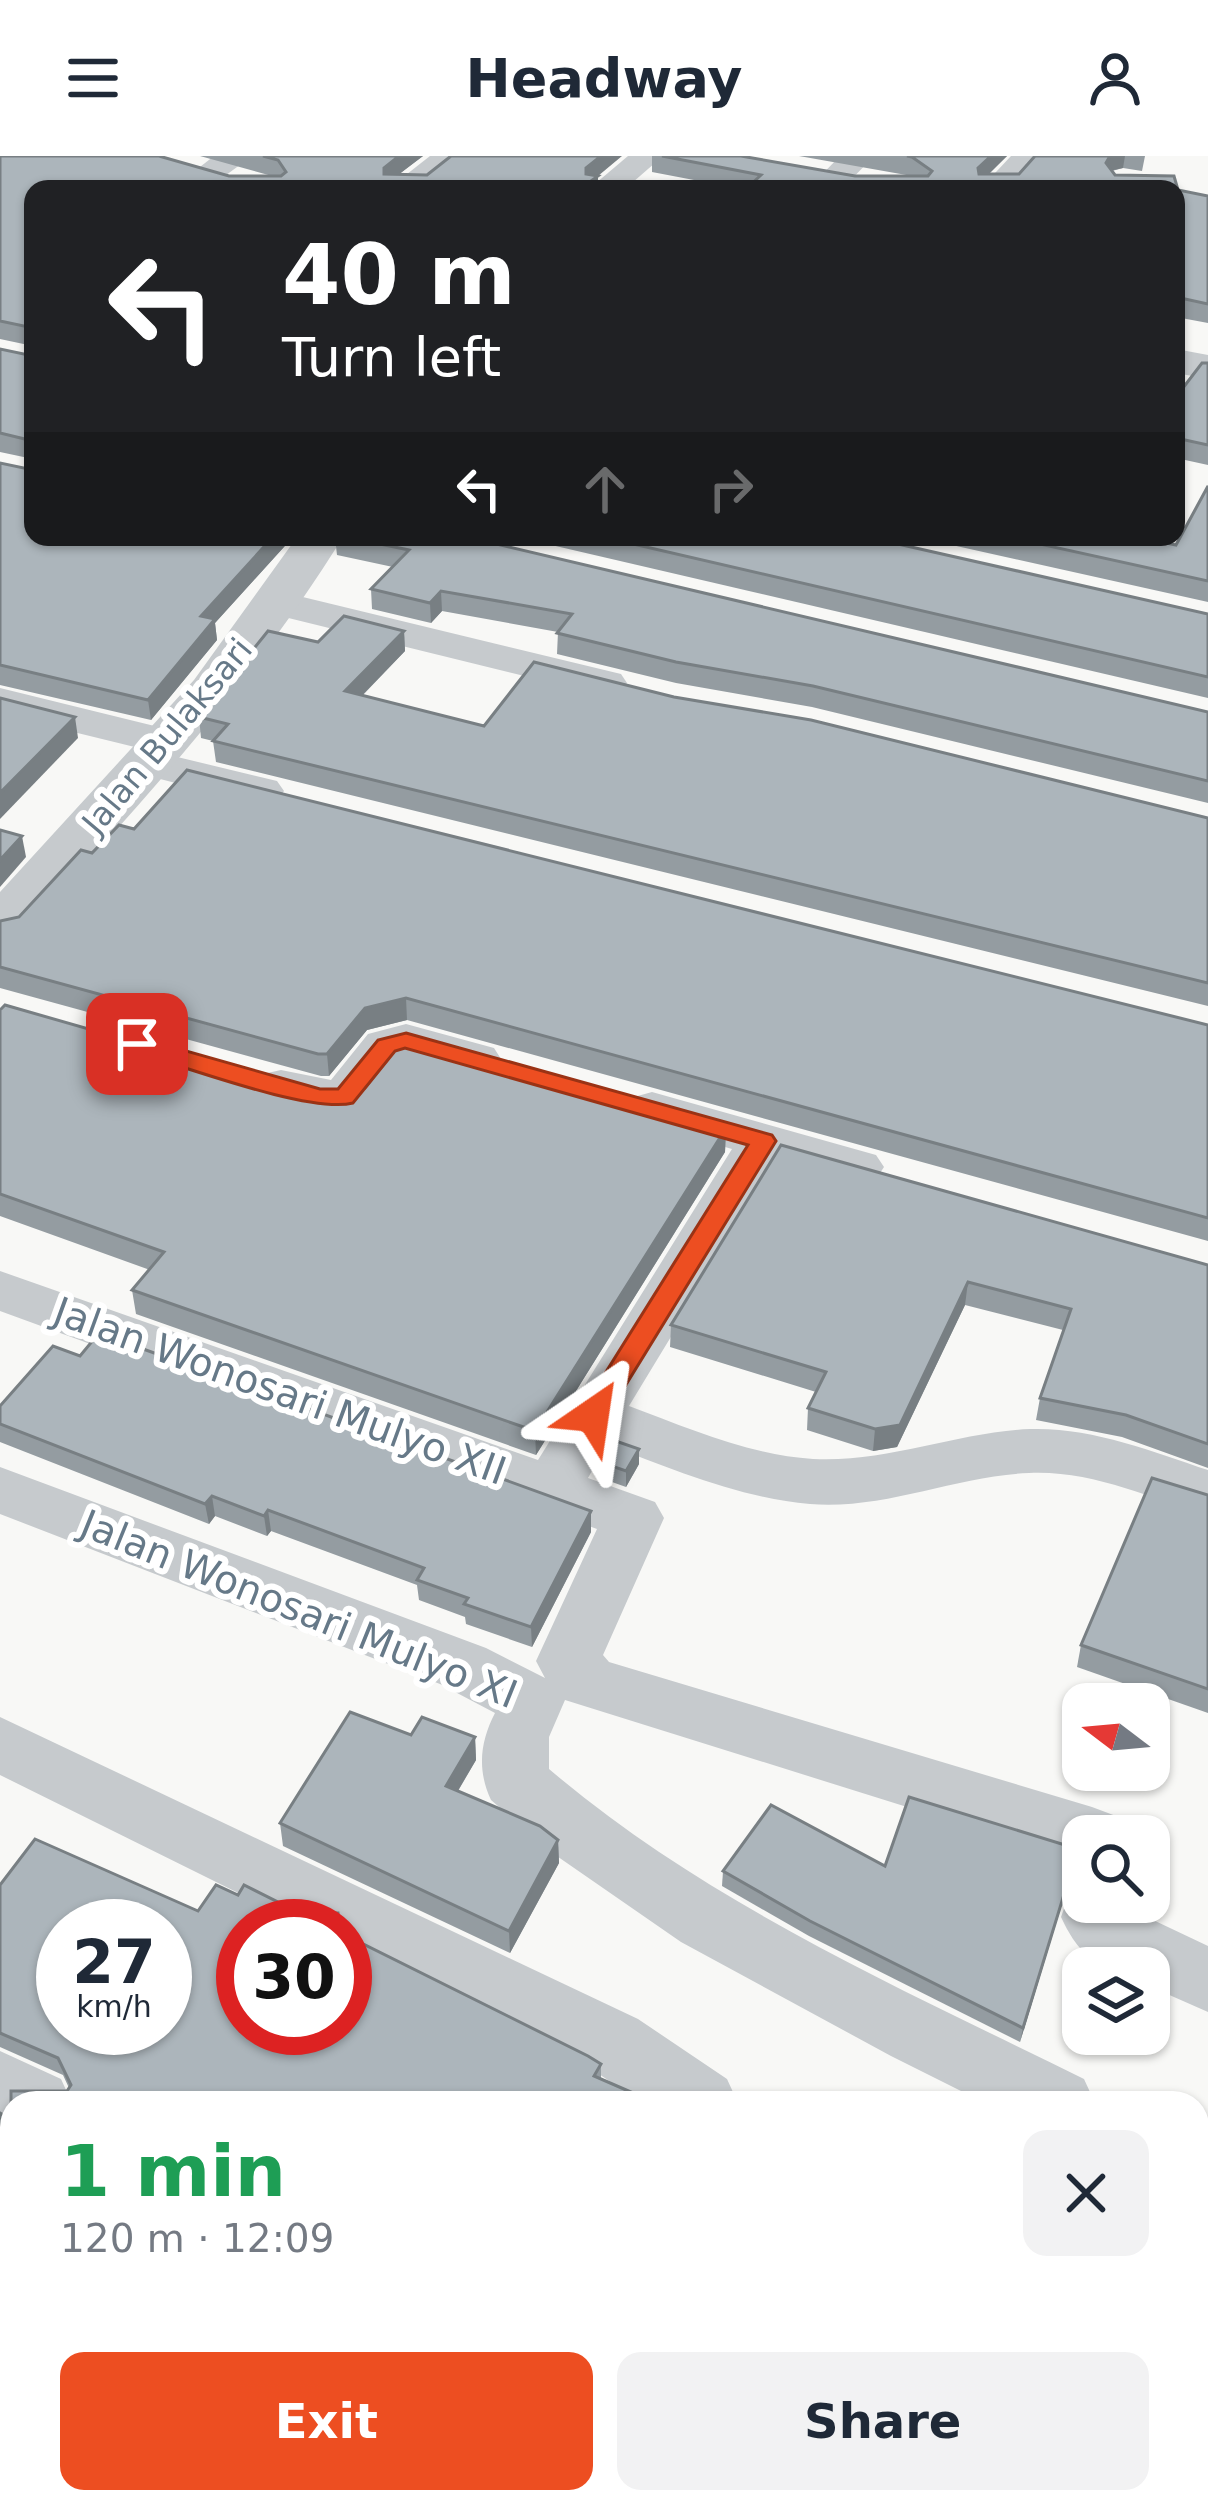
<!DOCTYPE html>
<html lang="en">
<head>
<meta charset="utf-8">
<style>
	body { margin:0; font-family:"DejaVu Sans",sans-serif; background:#f2f2f3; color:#1f2937; height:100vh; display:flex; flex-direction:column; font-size:45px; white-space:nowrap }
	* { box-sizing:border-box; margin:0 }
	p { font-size:39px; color:#747a83 }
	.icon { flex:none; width:66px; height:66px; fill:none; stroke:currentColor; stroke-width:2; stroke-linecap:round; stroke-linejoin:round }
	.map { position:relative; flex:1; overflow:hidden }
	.drawer { position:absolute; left:0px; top:1935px; width:1209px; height:423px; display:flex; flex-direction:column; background:#fff; border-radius:36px 36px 0 0; box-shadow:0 3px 9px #0004 }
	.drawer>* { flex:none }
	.hud { position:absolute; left:24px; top:24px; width:1161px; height:366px; border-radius:24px; box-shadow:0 3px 9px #0004; background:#202124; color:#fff; overflow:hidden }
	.needle { width:78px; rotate:286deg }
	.controls { position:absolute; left:1062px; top:1527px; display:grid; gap:24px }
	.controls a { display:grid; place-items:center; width:108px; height:108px; border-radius:24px; background:#fff; box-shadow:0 3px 9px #0004; font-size:60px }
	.speed { position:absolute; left:36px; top:1743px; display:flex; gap:24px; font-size:60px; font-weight:700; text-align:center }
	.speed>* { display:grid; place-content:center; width:156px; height:156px; border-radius:50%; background:#fff; box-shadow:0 3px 9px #0004; line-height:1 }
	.speed small { font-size:30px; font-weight:400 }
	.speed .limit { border:18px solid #d22; background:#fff; color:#111 }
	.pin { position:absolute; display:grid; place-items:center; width:102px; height:102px; color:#fff; margin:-51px; border-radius:24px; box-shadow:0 6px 18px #0006 }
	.me { position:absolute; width:132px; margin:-66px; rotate:32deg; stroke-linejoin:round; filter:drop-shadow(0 0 9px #0008) }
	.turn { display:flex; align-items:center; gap:42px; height:252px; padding:0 60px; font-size:54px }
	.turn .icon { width:156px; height:156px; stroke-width:2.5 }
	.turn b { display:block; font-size:84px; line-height:102px }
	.lanes { display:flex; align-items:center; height:114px; padding:0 60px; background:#0003; justify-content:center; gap:60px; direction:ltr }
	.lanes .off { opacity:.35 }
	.round { display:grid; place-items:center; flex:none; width:126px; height:126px; border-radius:24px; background:#f2f2f3 }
	.head { display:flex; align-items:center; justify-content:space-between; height:204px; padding:0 60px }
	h1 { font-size:72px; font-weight:700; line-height:90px; color:#1e9e55 }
	.action { display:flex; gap:24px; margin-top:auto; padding:24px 60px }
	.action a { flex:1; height:138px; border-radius:24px; background:#ed4e21; color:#fff; font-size:48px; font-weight:700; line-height:138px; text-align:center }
	.action a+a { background:#f2f2f3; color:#1f2937 }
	header { display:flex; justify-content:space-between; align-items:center; height:156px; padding:0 60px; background:#fff; font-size:54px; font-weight:700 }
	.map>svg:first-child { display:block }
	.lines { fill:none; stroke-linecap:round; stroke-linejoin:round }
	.minor { fill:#c6cacd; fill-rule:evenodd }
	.tertiary { fill:#c6cacd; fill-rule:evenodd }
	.wall { fill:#949ca1; fill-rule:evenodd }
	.shaded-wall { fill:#787f83 }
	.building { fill:#acb5bb; stroke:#787f83; stroke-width:3; fill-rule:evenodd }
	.route { fill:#ed4e21; stroke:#9a3315; stroke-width:3 }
	.labels { text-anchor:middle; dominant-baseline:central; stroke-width:12; stroke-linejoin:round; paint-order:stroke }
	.far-street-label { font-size:33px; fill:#667988; stroke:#fff }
	.street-label { font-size:39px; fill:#667988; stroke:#fff }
</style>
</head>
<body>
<header><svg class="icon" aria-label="menu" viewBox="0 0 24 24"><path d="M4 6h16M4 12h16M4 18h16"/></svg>Headway<svg class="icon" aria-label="person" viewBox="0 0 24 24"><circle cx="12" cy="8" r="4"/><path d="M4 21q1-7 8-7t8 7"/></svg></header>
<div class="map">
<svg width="1208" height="2357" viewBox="0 0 1208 2357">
	<rect width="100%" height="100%" fill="#f8f8f6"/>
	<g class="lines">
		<g class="minor">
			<polygon points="214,0 252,0 218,25 196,25 191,18"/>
			<polygon points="430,0 466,0 425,33 388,33"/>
			<polygon points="628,0 663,0 625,33 589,33"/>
			<polygon points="840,0 874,0 842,33 808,33"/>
			<polygon points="1011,0 1044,0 1014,33 980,33"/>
			<polygon points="278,435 621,518 627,527 621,536 606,540 264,456 258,447 264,438"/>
			<polygon points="0,532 183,577 189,586 183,595 169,599 277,625 284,635 277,645 261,649 133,616 127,607 133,598 147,594 0,558"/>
			<path d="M406,868L494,892L501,903L494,914L476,919L404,900C349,971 349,967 263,942L255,930L263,918L281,914L331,924L368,878Z"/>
			<path d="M652,936L876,999L884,1011L876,1023L857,1029L777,1006L629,1250C688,1272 749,1299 813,1303C887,1307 957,1276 1030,1273C1091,1271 1151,1295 1208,1314V1360C1150,1342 1092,1314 1029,1317C955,1320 885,1354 810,1348C740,1342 671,1313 607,1288L588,1322L655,1346L664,1362L603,1499L609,1506L1092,1651L1116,1660L1126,1680H1083V1706L565,1544L549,1581V1613C708,1748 898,1831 1084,1923L1095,1947H985L891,1900L681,1786L551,1696L491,1644C477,1614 480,1586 495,1557L440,1528L0,1358V1311L486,1492L545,1522L536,1505L597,1373L0,1155V1115L538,1304L732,993L634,965L626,953L634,941Z"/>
			<polygon points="0,1561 638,1863 727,1923 738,1947 641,1947 586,1909 345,1790 345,1770 305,1770 0,1619"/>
			<path d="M1083,1722V1746H1134L1132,1754L1208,1790V1856L1149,1830V1812C1100,1812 1082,1806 1061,1761L1074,1725Z"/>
			<polygon points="0,1895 61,1923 72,1947 12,1947 12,1972 0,1966"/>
			<polygon points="1197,1983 1208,1987 1208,2059 1197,2055"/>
			<polygon points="1197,2198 1208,2202 1208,2283 1197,2279"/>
			<polygon points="0,2207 12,2212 12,2293 0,2288"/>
			<polygon points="148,2346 247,2346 251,2357 152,2357"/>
		</g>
		<g class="tertiary">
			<polygon points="1176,193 1208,199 1208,223 1176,217"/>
			<path d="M297,381H343C252,528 136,653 20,780L0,785V736L194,524Z"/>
		</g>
	</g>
	<g class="wall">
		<polygon points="0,0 229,20 272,20 200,0 423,0 399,18 598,20 598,33 33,33 33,190 0,183"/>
		<polygon points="652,0 741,0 855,20 912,20 799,0 1007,0 988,18 1019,18 1035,0 1145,0 1142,15 1123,12 1112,15 1115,19 1174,20 1178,34 1208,40 1208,167 1176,161 1176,33 741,33 652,16"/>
		<polygon points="0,193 33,200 33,381 293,381 215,467 217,484 151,564 0,529 0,307 33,314 33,303 0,296"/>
		<polygon points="1208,207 1208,309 1176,302 1176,241"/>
		<polygon points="1208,330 1208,446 916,381 1137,381 1176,389"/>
		<polygon points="335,381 467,381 1208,556 1208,647 812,551 676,527 557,498 558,476 442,455 431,467 372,453 371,433 393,411 337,399"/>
		<polygon points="517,381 867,381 1208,458 1208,542"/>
		<polygon points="404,475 405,495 362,540 484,570 674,541 1208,662 1208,850 216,606 213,585 201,582 199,561 318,486"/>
		<polygon points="134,673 1208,869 1208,1085 407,864 367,874 329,920 321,920 0,832 0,765 19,761 92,697"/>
		<polygon points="0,854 315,938 726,972 725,996 536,1299 136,1158 132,1134 150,1114 0,1060"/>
		<polygon points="781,989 1208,1109 1208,1312 1122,1281 1036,1264 1040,1242 1063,1174 965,1149 897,1291 873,1295 807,1274 808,1252 816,1236 670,1191 671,1169"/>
		<polygon points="80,1200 591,1355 591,1376 532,1491 466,1468 465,1461 419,1444 417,1429 271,1375 267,1380 215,1360 209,1368 0,1286 0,1250"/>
		<polygon points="594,1304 639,1308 626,1331 595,1320"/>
		<polygon points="1208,1339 1208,1557 1077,1511 1081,1489"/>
		<polygon points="411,1579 475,1581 476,1604 458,1635 558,1684 559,1707 510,1797 283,1690 280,1667"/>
		<path d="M35,1683L198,1755L216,1729L238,1739L244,1729L300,1757H338L340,1770H243V1872H345V1779L588,1900L601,1908V1922L656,1947H12V2084L0,2077V1957L5,1960L11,1956V1935H67L69,1932L63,1919L0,1891V1729ZM63,1770H165V1872H63Z"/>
		<polygon points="1074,1708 1020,1886 809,1780 722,1730 723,1715 885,1710"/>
		<polygon points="572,2346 886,2347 1010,2346 1005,2357 593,2357"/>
	</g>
	<g class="shaded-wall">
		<polygon points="399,0 423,0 385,29 384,12"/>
		<polygon points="601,0 622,0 598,20 598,33 580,33 586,12"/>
		<polygon points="991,0 1007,0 977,30 978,12"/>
		<polygon points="1110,0 1125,0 1123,12 1109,15 1106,7"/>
		<polygon points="273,381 293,381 215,467 217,484 151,564 148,544 201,460"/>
		<polygon points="441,435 442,455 431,467 430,447"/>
		<polygon points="404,475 405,495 346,556 345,535"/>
		<polygon points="75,561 78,582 0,663 0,637"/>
		<polygon points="22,680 26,701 0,731 0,704"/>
		<polygon points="406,842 407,864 367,874 329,920 327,898 365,852"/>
		<polygon points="726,972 725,996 536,1299 535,1275"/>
		<polygon points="968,1126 965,1149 897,1291 873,1295 875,1273"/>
		<polygon points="639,1293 639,1308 626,1331 626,1315"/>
		<polygon points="212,1340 215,1360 209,1368 205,1348"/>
		<polygon points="268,1354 271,1375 267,1380 264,1360"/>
		<polygon points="591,1355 591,1376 532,1491 531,1471"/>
		<polygon points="475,1581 476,1604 447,1653 446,1630"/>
		<polygon points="558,1684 559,1707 510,1797 509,1775"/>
		<polygon points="1078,1693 1074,1708 1020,1886 1023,1872"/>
	</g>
	<g class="building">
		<polygon points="0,0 159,0 229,20 281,20 286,16 278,4 263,0 399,0 384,12 384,18 427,19 451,0 601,0 586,12 586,18 598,20 580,33 33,33 33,172 0,165"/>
		<polygon points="662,0 741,0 855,20 928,20 932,15 912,1 907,0 991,0 978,12 979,18 1019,18 1035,0 1110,0 1106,7 1115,19 1174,20 1178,34 1208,40 1208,148 1176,141 1176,33 746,33 761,19"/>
		<polygon points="33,191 33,285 0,277 0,193 33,200"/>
		<polygon points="1202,207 1208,207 1208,289 1176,282 1176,241"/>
		<polygon points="33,297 33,381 273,381 201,460 215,463 148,544 0,509 0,307 33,314"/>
		<polygon points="1208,330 1208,425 1008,381 1137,381 1176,389"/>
		<polygon points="346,381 467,381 1208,556 1208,625 813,530 676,506 557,477 572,458 441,435 430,447 371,433 409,394"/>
		<polygon points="603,381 867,381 1208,458 1208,521"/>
		<polygon points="344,460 404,475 345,535 484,570 534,506 674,541 811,564 1208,662 1208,827 213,585 228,568 199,561 268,475 318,486"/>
		<polygon points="0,542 75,561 0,637"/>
		<polygon points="187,614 1208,869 1208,1062 406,842 365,852 327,898 318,898 0,811 0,765 19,761 81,694 92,697 119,669 134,673"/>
		<polygon points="0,674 22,680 0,704"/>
		<polygon points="5,849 315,938 365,932 405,881 726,972 535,1275 132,1134 164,1096 0,1038 0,854"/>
		<polygon points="781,989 1208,1109 1208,1288 1126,1259 1040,1242 1071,1153 968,1126 900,1269 875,1273 808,1252 826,1216 671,1169"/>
		<polygon points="99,1177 591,1355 531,1471 464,1448 468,1442 417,1424 424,1412 268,1354 264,1360 212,1340 205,1348 0,1268 0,1250 53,1190 80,1200"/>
		<polygon points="607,1282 639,1293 626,1315 594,1304"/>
		<polygon points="1152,1322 1208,1339 1208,1533 1081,1489"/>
		<polygon points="350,1556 411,1579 422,1561 475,1581 446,1630 540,1670 558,1684 509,1775 280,1667"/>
		<polygon points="909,1641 1078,1693 1023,1872 810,1765 723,1715 771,1649 885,1710"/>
		<path d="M35,1683L198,1755L216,1729L238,1739L244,1729L300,1757H338L340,1770H243V1872H345V1779L588,1900L601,1908L594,1920L656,1947H12V2071L0,2064V1957L5,1960L11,1956V1935H67L71,1929L58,1902L0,1877V1729ZM63,1770H165V1872H63Z"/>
		<polygon points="0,2304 12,2310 12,2346 76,2346 86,2352 89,2346 146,2346 160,2354 158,2357 0,2357"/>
		<polygon points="600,2346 890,2347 1008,2346 1004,2357 621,2357"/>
	</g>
	<path class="route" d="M406,877L772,979L776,985L603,1266H583L579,1259L748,989L405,892L395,895L353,947C308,958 179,908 128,894L125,888L137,881L320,933H338L378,884Z"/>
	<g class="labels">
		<g class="far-street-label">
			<text transform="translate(167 580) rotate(-50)">Jalan Bulaksari</text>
		</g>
		<g class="street-label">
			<text transform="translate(280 1235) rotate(20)">Jalan Wonosari Mulyo XII</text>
			<text transform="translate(299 1453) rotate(22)">Jalan Wonosari Mulyo XI</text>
		</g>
	</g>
</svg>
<div class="controls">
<a><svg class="needle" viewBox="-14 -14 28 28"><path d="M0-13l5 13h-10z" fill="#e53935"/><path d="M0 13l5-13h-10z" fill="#747a83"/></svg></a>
<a><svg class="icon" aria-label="search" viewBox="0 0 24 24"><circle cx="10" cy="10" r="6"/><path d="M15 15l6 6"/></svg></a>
<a><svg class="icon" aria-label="layers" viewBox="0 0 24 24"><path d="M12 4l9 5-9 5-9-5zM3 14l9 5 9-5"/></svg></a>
</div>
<div class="speed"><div>27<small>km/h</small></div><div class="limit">30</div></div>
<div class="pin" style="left:137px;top:888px;background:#d93025"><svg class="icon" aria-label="arrive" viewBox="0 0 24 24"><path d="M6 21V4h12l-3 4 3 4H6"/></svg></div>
<svg class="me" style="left:593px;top:1259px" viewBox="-20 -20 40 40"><path d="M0-17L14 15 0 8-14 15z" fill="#ed4e21" stroke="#fff" stroke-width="4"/></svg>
<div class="hud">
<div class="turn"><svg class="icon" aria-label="left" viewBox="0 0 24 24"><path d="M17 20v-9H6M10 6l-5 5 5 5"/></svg><div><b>40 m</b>Turn left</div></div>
<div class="lanes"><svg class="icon" aria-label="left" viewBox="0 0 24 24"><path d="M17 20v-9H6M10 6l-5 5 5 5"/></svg><svg class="icon off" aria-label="ahead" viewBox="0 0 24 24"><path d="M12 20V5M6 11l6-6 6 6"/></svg><svg class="icon off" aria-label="right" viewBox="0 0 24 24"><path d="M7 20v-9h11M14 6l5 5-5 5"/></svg></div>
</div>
<section class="drawer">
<div class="head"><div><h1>1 min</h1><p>120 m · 12:09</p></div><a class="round"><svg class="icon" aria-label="close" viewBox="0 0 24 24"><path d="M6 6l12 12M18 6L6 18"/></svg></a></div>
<div class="action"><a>Exit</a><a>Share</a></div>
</section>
</div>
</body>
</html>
